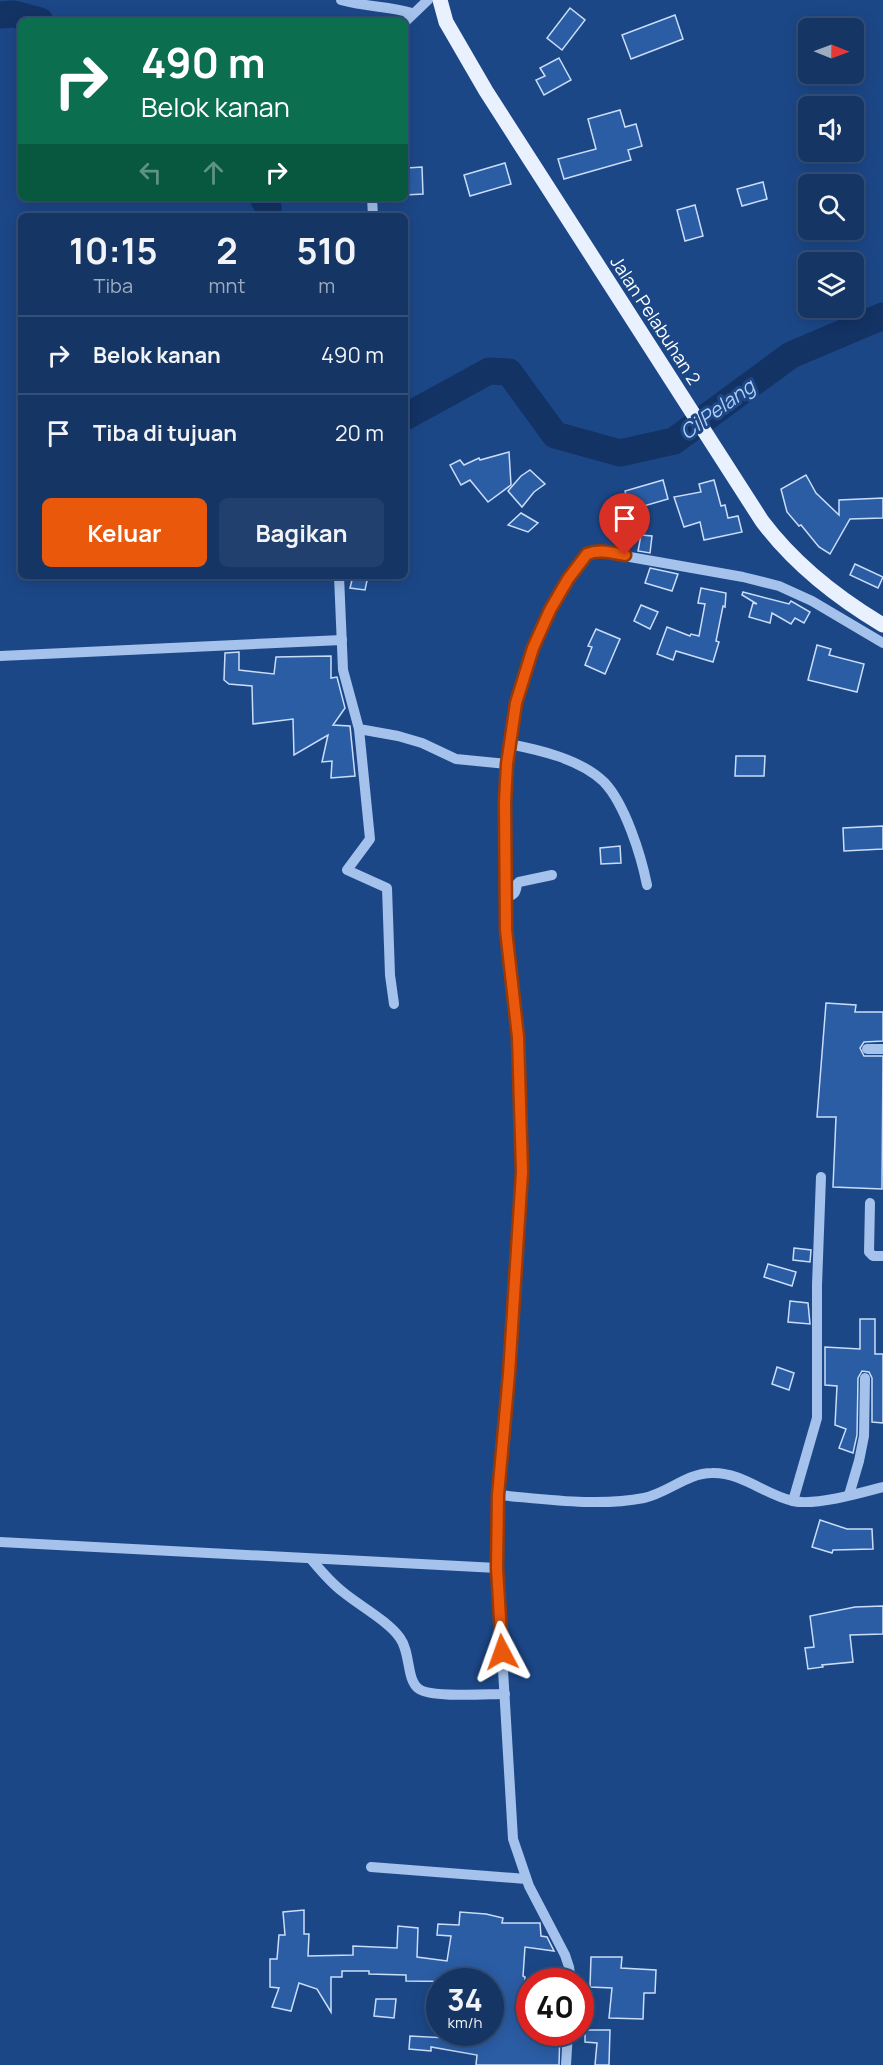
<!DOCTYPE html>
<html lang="id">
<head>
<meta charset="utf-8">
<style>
	body { margin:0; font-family:Manrope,sans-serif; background:#22406e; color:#f1f3f6; height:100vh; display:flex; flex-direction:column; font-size:22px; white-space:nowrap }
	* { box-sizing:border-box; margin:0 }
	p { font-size:20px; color:#9dabbf }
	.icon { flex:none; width:33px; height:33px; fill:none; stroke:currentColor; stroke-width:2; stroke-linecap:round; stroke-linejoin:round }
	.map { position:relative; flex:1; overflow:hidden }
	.side { position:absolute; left:18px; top:213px; width:390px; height:366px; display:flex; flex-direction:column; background:#153565; border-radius:9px; box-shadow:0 3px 15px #0003,0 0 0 2px #345079 }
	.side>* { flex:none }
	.banner { position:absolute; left:18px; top:18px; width:390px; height:183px; border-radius:9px; box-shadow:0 3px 15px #0003,0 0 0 2px #345079; background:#0b6e4f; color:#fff; overflow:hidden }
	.needle { width:39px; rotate:91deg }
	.controls { position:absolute; left:798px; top:18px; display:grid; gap:12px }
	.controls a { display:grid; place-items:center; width:66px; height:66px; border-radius:9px; background:#153565; box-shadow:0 3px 15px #0003,0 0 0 2px #345079; font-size:30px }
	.speed { position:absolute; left:426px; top:1968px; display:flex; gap:12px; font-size:30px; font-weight:700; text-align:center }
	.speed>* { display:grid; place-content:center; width:78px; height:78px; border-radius:50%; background:#153565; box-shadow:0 3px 15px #0003,0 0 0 2px #345079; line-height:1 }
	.speed small { font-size:15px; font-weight:400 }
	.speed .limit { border:9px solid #d22; background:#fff; color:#111 }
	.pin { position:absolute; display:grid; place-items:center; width:51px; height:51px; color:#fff; margin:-62px -26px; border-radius:50% 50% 50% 0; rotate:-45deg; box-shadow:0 0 6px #0007 }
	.pin .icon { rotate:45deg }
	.me { position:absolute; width:66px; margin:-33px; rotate:356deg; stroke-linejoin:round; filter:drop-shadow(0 0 4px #0008) }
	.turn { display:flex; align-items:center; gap:21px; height:126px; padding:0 24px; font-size:27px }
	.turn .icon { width:78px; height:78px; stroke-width:2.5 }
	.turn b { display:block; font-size:42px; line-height:51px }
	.lanes { display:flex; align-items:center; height:57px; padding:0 24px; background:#0003; justify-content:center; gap:30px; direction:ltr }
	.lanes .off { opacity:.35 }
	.eta { display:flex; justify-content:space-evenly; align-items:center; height:102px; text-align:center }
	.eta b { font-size:36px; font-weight:700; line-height:42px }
	.primary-button { display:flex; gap:12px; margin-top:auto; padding:12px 24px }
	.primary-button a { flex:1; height:69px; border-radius:9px; background:#ea580c; color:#fff; font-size:24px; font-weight:700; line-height:69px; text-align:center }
	.primary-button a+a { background:#22406e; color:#f1f3f6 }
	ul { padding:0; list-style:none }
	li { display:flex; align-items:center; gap:18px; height:78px; padding:0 24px; border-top:2px solid #345079 }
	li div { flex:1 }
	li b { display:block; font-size:22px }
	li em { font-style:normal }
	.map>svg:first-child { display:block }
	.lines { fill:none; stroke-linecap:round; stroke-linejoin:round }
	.river { stroke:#133365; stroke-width:27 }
	.building { fill:#2b5da5; stroke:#c9ddf8; stroke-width:1.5 }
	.minor { stroke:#a4c2eb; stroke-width:10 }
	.major { stroke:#e9f1ff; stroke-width:15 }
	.route-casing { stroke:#983908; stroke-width:15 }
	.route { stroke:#ea580c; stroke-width:10 }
	.labels { text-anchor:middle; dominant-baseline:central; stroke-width:6; stroke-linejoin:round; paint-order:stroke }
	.street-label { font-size:18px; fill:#fff; stroke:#1c4787 }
	.water-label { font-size:20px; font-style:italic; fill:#b0ccf3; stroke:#1c4787 }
</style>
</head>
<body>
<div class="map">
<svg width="883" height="2065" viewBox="0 0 883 2065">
	<rect width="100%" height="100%" fill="#1c4787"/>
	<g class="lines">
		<g class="river">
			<polyline points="0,15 14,14 40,21"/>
			<polyline points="263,198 268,207 268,216"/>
			<polyline points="405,417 489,371 509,372 555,435 620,453 674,441 791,355 883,316"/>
		</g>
	</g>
	<g class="building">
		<polygon points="570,8 585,20 562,50 547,38"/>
		<polygon points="675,15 683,39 631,59 622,35"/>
		<polygon points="559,58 571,80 544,95 536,80 545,76 540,68"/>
		<polygon points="620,110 625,127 636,124 642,146 628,150 631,160 564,179 558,159 596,149 588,119"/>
		<polygon points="505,163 511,184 470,196 464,175"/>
		<polygon points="422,167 423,194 405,195 405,183 407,183 407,168"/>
		<polygon points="763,182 767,199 742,206 737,189"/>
		<polygon points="695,205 703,236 685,241 677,210"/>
		<polygon points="509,452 511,485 488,502 470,480 461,485 450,465 460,460 464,465 479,458 480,460"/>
		<polygon points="530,470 545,484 534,492 522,507 508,491 521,476"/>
		<polygon points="806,475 816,493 839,515 839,500 883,498 883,518 850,519 830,554 819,547 801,525 799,526 787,512 781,489"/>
		<polygon points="663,480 668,499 630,510 625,491"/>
		<polygon points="714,480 721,506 725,505 728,518 738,516 742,532 704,540 700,522 684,527 674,497 701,492 699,484"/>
		<polygon points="521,513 538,523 528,532 508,525"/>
		<polygon points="641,535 652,536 650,553 638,551"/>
		<polygon points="855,564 883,577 878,588 850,575"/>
		<polygon points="650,568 678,574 672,591 645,583"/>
		<polygon points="353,576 368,576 365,590 350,588"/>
		<polygon points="701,588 726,593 725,607 723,606 716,641 719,642 713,662 676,651 673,660 657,654 667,627 690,636 691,634 699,636 705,604 698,603"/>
		<polygon points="743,592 789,604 791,601 810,612 804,623 795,618 791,624 772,613 770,623 749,617 753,603 757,604 742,595"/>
		<polygon points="641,605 658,612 650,629 634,621"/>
		<polygon points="596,629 620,639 605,674 585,665 592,647 588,646"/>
		<polygon points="817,645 831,649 829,655 864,664 857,692 808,680"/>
		<polygon points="239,652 239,670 274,674 276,657 331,656 331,678 337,677 345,708 333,725 350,726 355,776 331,778 332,761 322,762 328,735 294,755 293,719 253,724 252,686 229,684 224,680 225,653"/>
		<polygon points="736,756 765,756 764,776 735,776"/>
		<polygon points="883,826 883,849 844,851 843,828"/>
		<polygon points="620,846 621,863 601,864 600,848"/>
		<polygon points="826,1003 856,1005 855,1012 883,1012 883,1041 864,1042 860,1048 864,1056 883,1056 882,1189 833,1187 836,1117 817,1117"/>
		<polygon points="794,1248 811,1250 810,1262 793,1260"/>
		<polygon points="768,1264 796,1272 792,1286 764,1277"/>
		<polygon points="790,1301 808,1303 810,1324 788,1322"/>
		<polygon points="860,1319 875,1319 875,1354 883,1354 883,1423 872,1422 872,1378 869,1372 862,1371 858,1378 857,1435 853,1453 839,1448 846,1429 835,1425 837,1386 825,1385 825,1347 860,1349"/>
		<polygon points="777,1367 794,1373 789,1390 772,1384"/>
		<polygon points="820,1520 847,1529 872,1529 873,1549 833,1550 832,1553 812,1547"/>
		<polygon points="883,1606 883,1634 850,1635 853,1662 822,1665 823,1667 808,1669 805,1648 814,1647 810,1616 855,1607"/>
		<polygon points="304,1910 304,1934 309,1934 308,1956 353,1955 353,1946 397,1948 398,1926 418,1928 417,1957 447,1961 451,1936 437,1935 438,1924 459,1925 460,1912 486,1914 503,1918 502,1923 540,1923 541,1936 547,1937 554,1951 525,1947 523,1976 525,1977 525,1992 530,1992 528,2032 560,2032 559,2065 476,2065 477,2055 431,2047 431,2051 409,2049 410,2036 447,2038 448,2032 490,2032 490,1982 406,1981 406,1975 369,1974 369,1971 342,1971 342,1977 331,1977 331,2012 317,1989 299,1983 291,2011 272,2007 279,1988 270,1987 270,1959 277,1959 279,1935 285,1935 283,1912"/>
		<polygon points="591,1957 622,1957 621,1968 656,1970 655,1993 644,1993 643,2019 609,2018 612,1988 590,1987"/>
		<polygon points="376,1999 396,1999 394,2018 374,2016"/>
		<polygon points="585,2030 610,2030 609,2065 595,2065 597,2043 585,2042"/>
	</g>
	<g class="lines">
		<g class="minor">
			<path d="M341,0C365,7 389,6 412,13"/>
			<polyline points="405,22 428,0"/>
			<polyline points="372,198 373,216"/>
			<polyline points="339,576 343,670 359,729 398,736 422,743 456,759 507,764"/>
			<polyline points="0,656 342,640"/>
			<polyline points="359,729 370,839 347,870 387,888 390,975 394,1004"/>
			<path d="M509,744C540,750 580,759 604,782C625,804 641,855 647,885"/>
			<path d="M506,898C515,894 516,893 517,884L519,882L552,875"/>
			<polyline points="867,1049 883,1049"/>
			<polyline points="870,1203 869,1252 873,1256 883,1256"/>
			<path d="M498,1495C545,1499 597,1507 644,1498C668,1493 687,1473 712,1473C742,1472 765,1495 793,1501C815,1506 861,1493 883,1487"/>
			<polyline points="849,1495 859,1461 864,1436 865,1378"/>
			<polyline points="793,1501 817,1418 817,1285 821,1177"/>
			<polyline points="0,1542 497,1568"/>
			<path d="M311,1559C321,1571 331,1583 343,1592C360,1606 388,1621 400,1638C411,1653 406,1680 419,1689C432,1698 487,1694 505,1694"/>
			<polyline points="371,1867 526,1879"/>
			<polyline points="571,1982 569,1967 565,1955 529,1886 513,1839 497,1568 498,1495 509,1374 522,1172 518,1037 506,930 505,802 509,744 516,703 533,649 551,610 568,579 587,554 596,551 743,577 779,586 812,601 883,643"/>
			<polyline points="566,2065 568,2032"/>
		</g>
		<path class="major" d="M440,0L446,22L486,91L762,521C795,565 836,597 883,625"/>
	</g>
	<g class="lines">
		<defs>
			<path id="route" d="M502,1652L497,1568L498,1495L509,1374L522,1172L518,1037L506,930L505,802L507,764L516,703L533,648L550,610L568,579L587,554C600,549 612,553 625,555"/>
		</defs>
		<use href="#route" class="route-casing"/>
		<use href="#route" class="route"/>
	</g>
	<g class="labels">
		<g class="street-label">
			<text transform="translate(656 320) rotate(57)">Jalan Pelabuhan 2</text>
		</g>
		<g class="water-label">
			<text transform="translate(717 409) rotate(-36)">Ci Pelang</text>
		</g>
	</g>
</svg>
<div class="controls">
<a><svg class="needle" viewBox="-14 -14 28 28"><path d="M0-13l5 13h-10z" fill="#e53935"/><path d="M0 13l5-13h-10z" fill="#9dabbf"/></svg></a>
<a><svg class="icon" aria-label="sound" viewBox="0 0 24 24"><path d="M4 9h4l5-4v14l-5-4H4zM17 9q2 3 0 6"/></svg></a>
<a><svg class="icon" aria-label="search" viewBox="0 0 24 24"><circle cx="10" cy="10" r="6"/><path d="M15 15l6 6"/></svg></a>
<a><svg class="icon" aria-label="layers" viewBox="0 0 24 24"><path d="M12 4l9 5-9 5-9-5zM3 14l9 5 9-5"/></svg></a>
</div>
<div class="speed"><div>34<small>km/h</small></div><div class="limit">40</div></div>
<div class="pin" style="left:625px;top:555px;background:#d93025"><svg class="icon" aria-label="arrive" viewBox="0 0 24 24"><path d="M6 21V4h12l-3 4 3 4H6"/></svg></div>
<svg class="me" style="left:502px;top:1652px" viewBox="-20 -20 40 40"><path d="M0-17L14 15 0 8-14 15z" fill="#ea580c" stroke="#fff" stroke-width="4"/></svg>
<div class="banner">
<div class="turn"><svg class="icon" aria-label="right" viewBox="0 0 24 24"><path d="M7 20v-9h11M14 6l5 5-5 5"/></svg><div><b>490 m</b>Belok kanan</div></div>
<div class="lanes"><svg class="icon off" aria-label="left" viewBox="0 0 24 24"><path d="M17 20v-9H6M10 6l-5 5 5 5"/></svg><svg class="icon off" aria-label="ahead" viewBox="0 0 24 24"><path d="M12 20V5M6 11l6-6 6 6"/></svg><svg class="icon" aria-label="right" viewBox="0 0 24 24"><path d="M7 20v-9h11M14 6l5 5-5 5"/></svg></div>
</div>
<section class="side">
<div class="eta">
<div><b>10:15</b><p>Tiba</p></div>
<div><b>2</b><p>mnt</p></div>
<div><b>510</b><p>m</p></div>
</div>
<ul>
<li><svg class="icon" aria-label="right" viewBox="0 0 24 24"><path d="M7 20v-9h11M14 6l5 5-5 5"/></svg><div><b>Belok kanan</b></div><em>490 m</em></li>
<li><svg class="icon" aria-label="arrive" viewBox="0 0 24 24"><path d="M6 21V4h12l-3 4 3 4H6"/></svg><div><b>Tiba di tujuan</b></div><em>20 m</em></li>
</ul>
<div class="primary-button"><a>Keluar</a><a>Bagikan</a></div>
</section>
</div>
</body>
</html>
